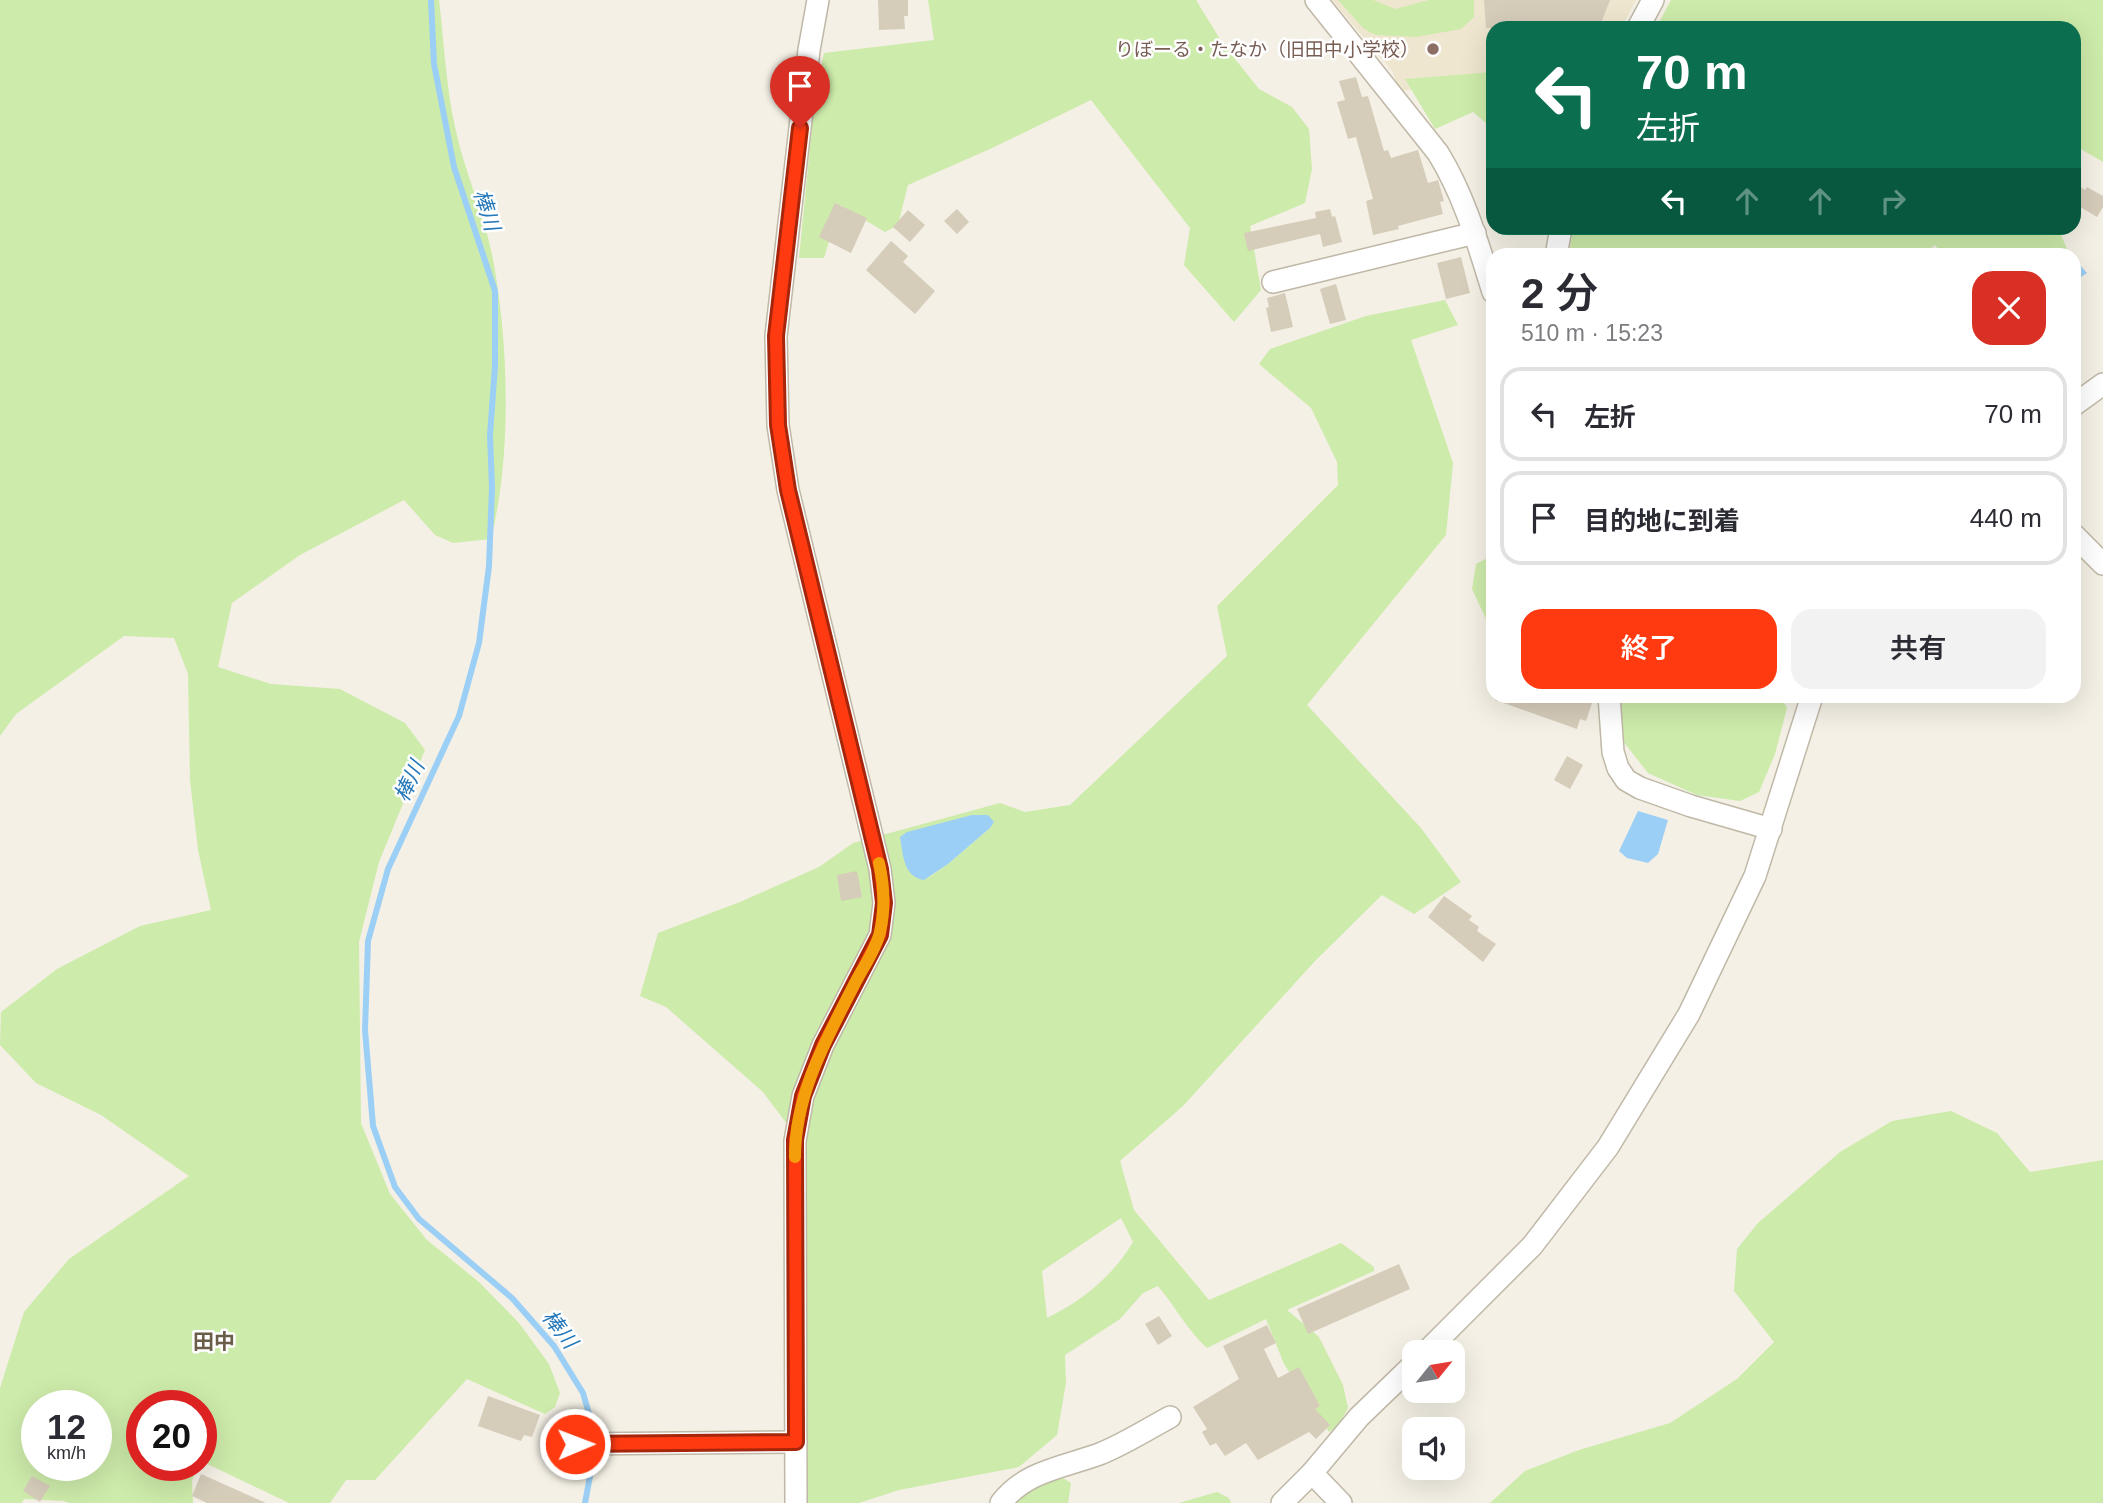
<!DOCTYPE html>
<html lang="ja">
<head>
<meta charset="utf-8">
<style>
	body { margin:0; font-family:Arial,"Noto Sans JP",sans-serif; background:#f2f2f3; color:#2b2b33; height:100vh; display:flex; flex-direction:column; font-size:26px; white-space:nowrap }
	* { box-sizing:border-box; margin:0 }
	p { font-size:23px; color:#7c7c81 }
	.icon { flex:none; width:38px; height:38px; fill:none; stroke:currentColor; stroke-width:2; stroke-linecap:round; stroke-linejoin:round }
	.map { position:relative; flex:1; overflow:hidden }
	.drawer { position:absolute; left:1486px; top:248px; width:595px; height:455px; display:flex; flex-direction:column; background:#fff; border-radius:21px; box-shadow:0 7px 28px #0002 }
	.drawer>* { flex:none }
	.top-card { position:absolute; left:1486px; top:21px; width:595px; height:214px; border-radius:21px; box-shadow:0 7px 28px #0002; background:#0b6e4f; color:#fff; overflow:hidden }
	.needle { width:46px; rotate:60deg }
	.controls { position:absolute; left:1402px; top:1340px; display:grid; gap:14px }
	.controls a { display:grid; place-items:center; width:63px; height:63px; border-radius:14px; background:#fff; box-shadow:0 7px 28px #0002; font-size:35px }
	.speed { position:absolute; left:21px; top:1390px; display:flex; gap:14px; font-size:35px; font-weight:700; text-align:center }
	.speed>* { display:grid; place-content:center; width:91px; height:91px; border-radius:50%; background:#fff; box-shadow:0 7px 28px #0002; line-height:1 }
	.speed small { font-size:18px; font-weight:400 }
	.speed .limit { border:10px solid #d22; background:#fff; color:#111 }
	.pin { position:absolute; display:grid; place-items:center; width:60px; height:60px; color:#fff; margin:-72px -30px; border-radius:50% 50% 50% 0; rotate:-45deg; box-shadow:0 0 7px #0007 }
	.pin .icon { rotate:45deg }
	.me { position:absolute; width:77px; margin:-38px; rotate:89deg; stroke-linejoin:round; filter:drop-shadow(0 0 5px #0008) }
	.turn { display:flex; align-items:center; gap:24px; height:147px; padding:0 35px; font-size:32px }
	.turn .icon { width:91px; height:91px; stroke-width:2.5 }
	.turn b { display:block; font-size:49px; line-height:60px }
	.lanes { display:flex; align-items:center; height:66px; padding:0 35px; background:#0003; justify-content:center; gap:35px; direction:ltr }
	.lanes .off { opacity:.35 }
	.round { display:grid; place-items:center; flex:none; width:74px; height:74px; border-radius:21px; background:#f2f2f3 }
	.overview { display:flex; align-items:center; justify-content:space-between; height:119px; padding:0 35px }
	h1 { font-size:42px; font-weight:600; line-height:52px }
	.primary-button { display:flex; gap:14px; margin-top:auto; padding:14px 35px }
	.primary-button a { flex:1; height:80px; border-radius:21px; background:#ff3a11; color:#fff; font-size:28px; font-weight:600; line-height:80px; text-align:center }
	.primary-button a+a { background:#f2f2f3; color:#2b2b33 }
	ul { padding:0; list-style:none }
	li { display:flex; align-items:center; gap:21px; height:94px; margin:0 14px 10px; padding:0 21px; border:4px solid #e1e1e2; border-radius:21px }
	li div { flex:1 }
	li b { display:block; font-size:26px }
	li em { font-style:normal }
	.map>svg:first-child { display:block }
	.education { fill:#eee6ce }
	.green { fill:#cdebaa; fill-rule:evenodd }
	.water { fill:#9ccff5 }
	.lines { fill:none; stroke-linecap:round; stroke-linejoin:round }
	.stream { stroke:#9ccff5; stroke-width:6 }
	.building { fill:#d6ccba }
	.minor-casing { stroke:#c0b8a7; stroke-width:24 }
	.minor { stroke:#fff; stroke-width:21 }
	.route-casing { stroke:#a6260b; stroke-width:18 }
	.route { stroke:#ff3a11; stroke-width:12 }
	.slow { stroke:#f59e0b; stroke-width:12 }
	.education-dot { fill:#8d6e63; stroke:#fff; stroke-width:2.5 }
	.labels { text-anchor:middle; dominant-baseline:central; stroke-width:5; stroke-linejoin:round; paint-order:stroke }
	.education-label { font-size:19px; fill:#785e54; stroke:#fff; text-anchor:end }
	.water-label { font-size:21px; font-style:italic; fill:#2578ba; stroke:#fff }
	.neighbourhood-label { font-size:21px; font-weight:bold; fill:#6a5e4a; stroke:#fff }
</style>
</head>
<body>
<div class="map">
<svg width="2103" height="1503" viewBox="0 0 2103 1503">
	<rect width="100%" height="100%" fill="#f4f0e5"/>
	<polygon class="education" points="1332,0 1636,0 1621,28 1493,28 1493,82 1400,91 1392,71"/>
	<g class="green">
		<path d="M0,0H439C444,42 446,86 455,127C464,170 483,211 492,254C509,341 512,454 491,539L453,543L435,535L404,500L300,555L232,603L218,667L271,684L340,689L405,723L425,750L379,862L359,942L361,1123L390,1194L427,1240L479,1282L519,1323L549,1364L560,1393L555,1407L545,1414L467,1379L375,1480H346L330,1503H289L201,1461V1405H142V1465H198L192,1481L193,1503H69L64,1501L24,1499L22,1503H0V1388L24,1312L69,1259L189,1176L101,1115L36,1083L0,1045L1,1012L57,969L140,926L211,910L198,850L190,780L188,674L174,638L124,636L16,714L0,736ZM37,1405H96V1465H37Z"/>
		<polygon points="928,0 1196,0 1223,44 1259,89 1292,107 1309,129 1312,169 1305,203 1250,226 1261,290 1234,322 1184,265 1190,228 1091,100 990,149 908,185 898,225 885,232 840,205 824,258 799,258 815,97 824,53 934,40"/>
		<polygon points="1338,0 1373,0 1395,9 1429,0 1474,0 1474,17 1461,29 1416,37 1376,35 1364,29"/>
		<polygon points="1671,0 2103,0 2103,162 2074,145 2074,28 1656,28"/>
		<polygon points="1493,72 1493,125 1487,124 1473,112 1435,129 1405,79"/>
		<polygon points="1573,228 2058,228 2067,249 2060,256 1944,255 1935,245 1921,256 1569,255"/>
		<path d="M1445,300L1458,325L1411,340L1453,463L1446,535L1307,705L1421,828L1461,882L1414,914L1382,895L1315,961L1183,1106L1120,1161L1134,1210L1209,1300L1341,1243L1374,1267V1271L1287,1310L1319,1337L1343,1385L1348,1408L1338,1426L1329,1432L1284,1364L1266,1319L1207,1348C1187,1330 1175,1306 1158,1286L1143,1293L1120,1319L1065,1355L1066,1383L1057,1435L1019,1467L899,1490L859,1503H804L802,1144L763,1092L666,1007L640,996L658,933L740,902L819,867L853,843L1000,803L1025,812L1070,805L1227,656L1217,606L1338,485L1337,462L1311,408L1259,364L1270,349L1366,316ZM994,821L990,828L948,864L925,880ZM1121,1218L1133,1242C1113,1276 1082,1301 1047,1318L1042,1271Z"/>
		<polygon points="1493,555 1493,634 1472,589 1476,564"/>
		<polygon points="1620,697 1781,697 1787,708 1775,754 1759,792 1740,801 1697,795 1648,773 1623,741"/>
		<polygon points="1951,1111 1997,1133 2030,1172 2103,1160 2103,1503 1490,1503 1525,1471 1579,1450 1670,1423 1737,1379 1774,1342 1734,1291 1737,1249 1758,1223 1840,1152 1892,1121"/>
		<polygon points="1056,1474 1071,1483 1068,1503 1015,1503 1019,1496"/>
		<polygon points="1217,1492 1229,1498 1231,1503 1179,1503"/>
	</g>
	<g class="water">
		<polygon points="2074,258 2087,273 2074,282"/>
		<polygon points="1638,811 1668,820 1658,854 1648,863 1627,858 1619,851"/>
		<path d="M972,815H988L994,822L990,828L948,864L924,880C903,877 903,854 900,837L907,832Z"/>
	</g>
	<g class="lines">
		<polyline class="stream" points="431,0 434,64 454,167 495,291 495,366 490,435 492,488 489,566 479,643 459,716 388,869 368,941 365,1030 373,1126 395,1187 419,1219 512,1298 554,1346 583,1393 594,1431 591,1471 585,1503"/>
	</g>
	<g class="building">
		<polygon points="878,0 908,0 908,16 904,16 905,29 879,30"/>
		<polygon points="1484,0 1610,0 1599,28 1486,28"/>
		<polygon points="1356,77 1362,97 1368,96 1384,151 1388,150 1391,158 1418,150 1428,183 1438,180 1444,201 1440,202 1443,214 1398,226 1399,229 1373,235 1366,201 1373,199 1356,137 1348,139 1337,102 1345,100 1339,81"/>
		<polygon points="2074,183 2085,190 2087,187 2103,196 2103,207 2097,217 2074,203"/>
		<polygon points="835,203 867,218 851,253 819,237"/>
		<polygon points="957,209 969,222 957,234 944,221"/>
		<polygon points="1330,209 1332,217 1335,216 1342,242 1323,247 1320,234 1248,251 1244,233 1316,218 1315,212"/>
		<polygon points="908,210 925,225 910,242 893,227"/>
		<polygon points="891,241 908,256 903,262 935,291 915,314 866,270"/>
		<polygon points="1461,257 1470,293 1446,299 1437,263"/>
		<polygon points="1336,284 1346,320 1330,324 1320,289"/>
		<polygon points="1285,293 1293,327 1271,332 1266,308 1269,307 1267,298"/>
		<polygon points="1495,696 1571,696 1592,703 1586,721 1580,719 1577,729 1495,700"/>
		<polygon points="1567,756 1583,765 1570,789 1554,780"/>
		<polygon points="857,871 862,897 841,901 837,875"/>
		<polygon points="1444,896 1472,916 1469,920 1479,927 1477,931 1496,944 1483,962 1428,917"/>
		<polygon points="1399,1264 1410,1289 1308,1334 1297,1309"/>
		<polygon points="1159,1316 1172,1336 1158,1345 1145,1324"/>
		<polygon points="1267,1325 1276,1343 1264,1349 1278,1378 1299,1367 1320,1406 1315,1409 1330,1425 1316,1439 1309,1432 1258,1460 1246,1443 1225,1456 1216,1443 1210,1446 1202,1432 1207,1429 1193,1407 1239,1379 1223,1346"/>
		<polygon points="488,1396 540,1415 532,1437 524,1435 521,1441 478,1426"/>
		<polygon points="201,1474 266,1503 207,1503 192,1496"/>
		<polygon points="32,1476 50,1486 40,1502 23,1491"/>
	</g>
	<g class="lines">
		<defs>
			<g id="minor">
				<path d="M1316,0L1438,153C1465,197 1478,244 1493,292"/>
				<polyline points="1638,28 1653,0"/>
				<polyline points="1556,256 1561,228"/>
				<polyline points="1273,282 1475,233"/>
				<polyline points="2074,405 2103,384"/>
				<polyline points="2074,535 2103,564"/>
				<polyline points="1609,696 1613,752 1618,768 1626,780 1640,788 1691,806 1771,829"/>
				<polyline points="1425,1353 1532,1246 1608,1147 1689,1014 1755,876 1812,696"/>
				<polyline points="575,1444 796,1442"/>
				<polyline points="1312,1473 1341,1503"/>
				<polyline points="796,1503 795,1141 803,1096 823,1045 880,935 884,903 880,869 788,490 778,425 776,336 809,50 818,0"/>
				<path d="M1001,1503C1026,1470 1066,1467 1102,1453C1126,1443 1148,1429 1170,1417"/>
				<polyline points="1282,1503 1312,1473 1359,1417 1414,1364"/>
			</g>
		</defs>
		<use href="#minor" class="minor-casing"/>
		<use href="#minor" class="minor"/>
	</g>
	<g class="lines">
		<defs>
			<polyline id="route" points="575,1444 796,1442 795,1140 803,1096 823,1045 880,935 884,903 880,869 788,490 778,425 776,336 800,128"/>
		</defs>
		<use href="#route" class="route-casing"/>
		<use href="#route" class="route"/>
		<path class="slow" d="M795,1157C795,1094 826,1040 854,985C862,969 876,950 880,932C885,910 884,885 879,863"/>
	</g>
	<circle class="education-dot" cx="1433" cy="49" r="7"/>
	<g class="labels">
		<g class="education-label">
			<text x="1419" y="49">りぼーる・たなか（旧田中小学校）</text>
		</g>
		<g class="water-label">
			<text transform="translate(487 210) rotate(72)">棒川</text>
			<text transform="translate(409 781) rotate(-65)">棒川</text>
			<text transform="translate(560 1329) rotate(52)">棒川</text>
		</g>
		<g class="neighbourhood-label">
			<text x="214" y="1341">田中</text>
		</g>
	</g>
</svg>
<div class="controls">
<a><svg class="needle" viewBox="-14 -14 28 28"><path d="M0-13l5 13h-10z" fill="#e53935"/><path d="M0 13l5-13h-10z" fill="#7c7c81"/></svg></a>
<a><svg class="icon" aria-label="sound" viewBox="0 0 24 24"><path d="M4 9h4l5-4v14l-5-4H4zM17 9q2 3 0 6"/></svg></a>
</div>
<div class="speed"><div>12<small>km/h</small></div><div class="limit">20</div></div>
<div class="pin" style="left:800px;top:128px;background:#d93025"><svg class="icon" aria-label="arrive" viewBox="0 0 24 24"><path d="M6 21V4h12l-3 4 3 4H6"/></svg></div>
<svg class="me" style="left:575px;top:1444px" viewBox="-20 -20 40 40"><circle r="17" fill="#ff3a11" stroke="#fff" stroke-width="3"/><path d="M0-11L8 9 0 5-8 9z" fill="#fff"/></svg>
<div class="top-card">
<div class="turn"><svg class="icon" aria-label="left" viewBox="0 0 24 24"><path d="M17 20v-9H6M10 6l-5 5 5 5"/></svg><div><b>70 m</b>左折</div></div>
<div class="lanes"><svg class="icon" aria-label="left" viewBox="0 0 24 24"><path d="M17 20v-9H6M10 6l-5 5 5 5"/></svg><svg class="icon off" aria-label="ahead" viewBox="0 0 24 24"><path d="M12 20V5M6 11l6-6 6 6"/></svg><svg class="icon off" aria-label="ahead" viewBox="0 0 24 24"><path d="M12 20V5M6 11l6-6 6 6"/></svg><svg class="icon off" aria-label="right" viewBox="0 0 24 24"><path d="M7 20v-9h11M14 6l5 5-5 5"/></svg></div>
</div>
<section class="drawer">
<div class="overview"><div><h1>2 分</h1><p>510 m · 15:23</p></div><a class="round" style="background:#d93025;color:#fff"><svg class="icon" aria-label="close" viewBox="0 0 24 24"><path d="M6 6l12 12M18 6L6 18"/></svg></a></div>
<ul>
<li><svg class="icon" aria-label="left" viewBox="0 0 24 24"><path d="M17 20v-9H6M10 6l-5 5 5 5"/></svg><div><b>左折</b></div><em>70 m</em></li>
<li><svg class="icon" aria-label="arrive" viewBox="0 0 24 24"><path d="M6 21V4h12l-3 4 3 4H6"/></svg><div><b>目的地に到着</b></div><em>440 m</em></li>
</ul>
<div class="primary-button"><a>終了</a><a>共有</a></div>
</section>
</div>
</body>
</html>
